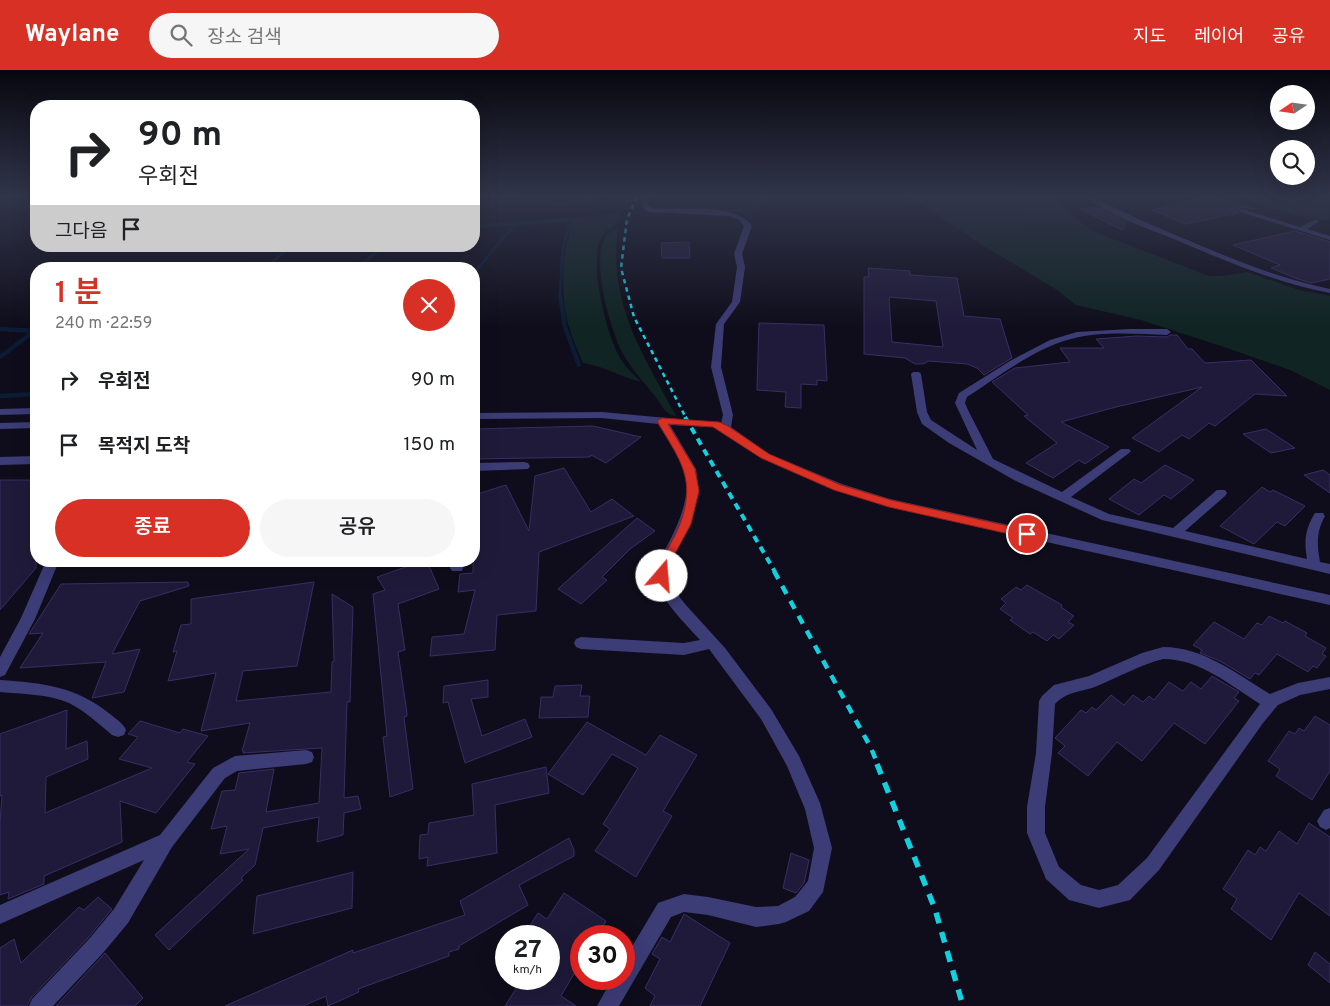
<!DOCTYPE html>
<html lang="ko">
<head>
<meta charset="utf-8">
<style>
	body { margin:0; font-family:Overpass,"Noto Sans KR",sans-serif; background:#f6f6f6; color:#202124; height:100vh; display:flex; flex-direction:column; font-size:19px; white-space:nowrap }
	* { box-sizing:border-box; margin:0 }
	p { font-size:16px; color:#757577 }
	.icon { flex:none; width:28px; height:28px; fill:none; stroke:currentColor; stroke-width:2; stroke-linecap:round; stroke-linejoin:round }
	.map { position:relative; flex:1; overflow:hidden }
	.details { position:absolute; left:30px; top:192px; width:450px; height:305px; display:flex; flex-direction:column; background:#fff; border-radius:20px; box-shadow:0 5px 20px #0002 }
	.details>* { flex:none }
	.top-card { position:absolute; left:30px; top:30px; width:450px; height:152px; border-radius:20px; box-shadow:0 5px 20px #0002; background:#fff; color:#202124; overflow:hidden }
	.needle { width:32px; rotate:257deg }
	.controls { position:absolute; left:1270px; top:15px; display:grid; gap:10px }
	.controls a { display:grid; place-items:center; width:45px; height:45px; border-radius:50%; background:#fff; box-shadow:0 5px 20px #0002; font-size:25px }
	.speed { position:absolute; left:495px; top:855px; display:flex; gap:10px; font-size:25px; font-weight:700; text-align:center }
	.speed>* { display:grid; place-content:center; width:65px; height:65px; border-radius:50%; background:#fff; box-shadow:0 5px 20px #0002; line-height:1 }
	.speed small { font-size:12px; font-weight:400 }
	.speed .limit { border:8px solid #d22; background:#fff; color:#111 }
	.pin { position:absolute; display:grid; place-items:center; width:42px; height:42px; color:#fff; margin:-21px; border:2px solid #fff; border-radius:50%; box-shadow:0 1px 5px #0007 }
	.me { position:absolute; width:55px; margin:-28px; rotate:18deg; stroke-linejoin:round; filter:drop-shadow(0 0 4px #0008) }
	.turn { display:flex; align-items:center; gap:18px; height:105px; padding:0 25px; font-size:22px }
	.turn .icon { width:65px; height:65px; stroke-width:2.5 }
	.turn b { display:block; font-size:35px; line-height:42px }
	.then { display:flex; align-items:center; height:48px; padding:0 25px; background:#0003; gap:10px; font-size:19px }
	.round { display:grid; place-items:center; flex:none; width:52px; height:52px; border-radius:26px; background:#f6f6f6 }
	.summary { display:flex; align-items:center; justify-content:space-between; height:85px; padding:0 25px }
	h1 { font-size:30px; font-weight:600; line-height:38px; color:#d93025 }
	.cta { display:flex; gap:10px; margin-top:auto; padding:10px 25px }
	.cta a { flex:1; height:58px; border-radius:30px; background:#d93025; color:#fff; font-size:20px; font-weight:600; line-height:58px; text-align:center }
	.cta a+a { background:#f6f6f6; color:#202124 }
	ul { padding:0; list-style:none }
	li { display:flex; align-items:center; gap:15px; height:65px; padding:0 25px }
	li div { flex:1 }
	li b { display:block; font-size:19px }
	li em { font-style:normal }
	header { display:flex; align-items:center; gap:30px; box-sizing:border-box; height:70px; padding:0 25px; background:#d93025; color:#fff }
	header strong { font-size:24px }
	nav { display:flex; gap:28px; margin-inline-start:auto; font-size:18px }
	.search { width:350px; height:45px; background:#f6f6f6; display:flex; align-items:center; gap:12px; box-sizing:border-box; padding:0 18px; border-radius:28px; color:#757577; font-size:19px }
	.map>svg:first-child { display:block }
	.green { fill:#102423 }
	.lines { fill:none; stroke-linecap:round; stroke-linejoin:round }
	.stream-far1 { stroke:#0c1c35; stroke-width:3 }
	.stream { stroke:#0c1c35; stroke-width:4.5 }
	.building { fill:#201a3a; stroke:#372e64; fill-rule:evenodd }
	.minor { fill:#3c3c76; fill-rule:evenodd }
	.rail-far3 { stroke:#13d0df; stroke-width:2.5; stroke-dasharray:4.5 4; stroke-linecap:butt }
	.rail-far2 { stroke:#13d0df; stroke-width:4; stroke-dasharray:7 5.5; stroke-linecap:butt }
	.rail-far1 { stroke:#13d0df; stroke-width:4.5; stroke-dasharray:9 8; stroke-linecap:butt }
	.rail { stroke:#13d0df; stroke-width:5.5; stroke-dasharray:11 9; stroke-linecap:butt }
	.route { fill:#d93025; stroke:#8d1f18 }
</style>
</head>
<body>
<header>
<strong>Waylane</strong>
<div class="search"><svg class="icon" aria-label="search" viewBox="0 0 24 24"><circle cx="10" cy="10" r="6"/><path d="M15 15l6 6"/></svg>장소 검색</div>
<nav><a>지도</a><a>레이어</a><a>공유</a></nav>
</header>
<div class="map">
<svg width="1330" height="936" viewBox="0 0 1330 936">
	<rect width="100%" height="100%" fill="#0f0d1b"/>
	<g class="green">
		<polygon points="892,127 1052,127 1090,160 1209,206 1223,206 1247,202 1299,220 1330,226 1330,320 1290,300 1221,276 1141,250 1076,235 1057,220 979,173 919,132"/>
		<polygon points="1233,127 1330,127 1330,150 1306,148"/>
		<polygon points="621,144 621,147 474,156 474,155"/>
		<path d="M620,148C615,156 605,160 601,168C589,193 605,257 617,282C622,294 632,303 641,312C620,307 604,296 583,293C578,281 572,269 569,257C560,229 561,178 574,151Z"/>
		<path d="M618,159C608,234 643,284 676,346C665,345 661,334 655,326C643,312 631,298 622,282C611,261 581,165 618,159Z"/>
	</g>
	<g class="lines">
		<g class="stream-far1">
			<polyline points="474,127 562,134 599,127"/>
			<polyline points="718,141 747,140 769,127"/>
			<polyline points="474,157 621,147"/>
			<polyline points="264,199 291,176"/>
			<polyline points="357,199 383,176"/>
			<polyline points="474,203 515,154"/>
			<path d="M560,226C562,201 560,174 572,151"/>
		</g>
		<g class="stream">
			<polyline points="560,225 565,257 579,295"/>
			<polyline points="0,259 35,261"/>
			<polyline points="0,287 36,260"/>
			<polyline points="0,326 36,324"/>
		</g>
	</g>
	<g class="building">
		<polygon points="1202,127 1218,127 1255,139 1241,137 1237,141 1238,143 1185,154 1152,140"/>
		<polygon points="1096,137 1126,152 1122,160 1080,139"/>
		<polygon points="1295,161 1330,172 1330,209 1311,213 1298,209 1271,198 1280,195 1233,175"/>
		<polygon points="689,172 690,188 662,188 661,173"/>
		<path d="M868,198L910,201V205L957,208L964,246L1000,249L1012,288L984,305L977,298L967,294L929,291L923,294H915L905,288L864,284V207H869ZM889,227L936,231L943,277L892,272Z"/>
		<polygon points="759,253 824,255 827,311 817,310 817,315 801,314 801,338 785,337 786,322 757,320"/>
		<polygon points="1170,265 1177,265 1188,279 1192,279 1205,293 1251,290 1287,326 1255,324 1215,356 1209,353 1189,369 1182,365 1159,382 1132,368 1202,317 1116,337 1061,352 1109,377 1085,394 1079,390 1053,408 1026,393 1057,373 1024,346 1028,345 992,312 1015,298 1070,292 1060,278 1104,278 1096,269 1137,266 1167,267"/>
		<polygon points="593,356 641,367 606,393 591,385 590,387 474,389 474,359"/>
		<polygon points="1266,359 1295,378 1271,383 1243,364"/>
		<polygon points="1165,395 1194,410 1171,429 1164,425 1139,445 1109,429 1134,409 1141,413"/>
		<polygon points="564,398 591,442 612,429 634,446 539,482 536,541 497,545 495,580 430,586 432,567 464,564 475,520 458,522 460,504 473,503 474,425 506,415 529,461 535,406"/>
		<polygon points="1323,400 1330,405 1330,423 1304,405"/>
		<polygon points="0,410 36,410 36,498 0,540"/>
		<polygon points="1262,417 1270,422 1273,420 1305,436 1285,456 1277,452 1254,474 1220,456"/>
		<polygon points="637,448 655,461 630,479 602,507 607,510 581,534 558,519"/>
		<polygon points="423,491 427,491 439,519 398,534 405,580 398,582 407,643 407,646 404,647 413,719 390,727 383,667 387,666 373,524 385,520 377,507"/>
		<polygon points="188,512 189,516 140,531 112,584 140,579 124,622 92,628 106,592 20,598 43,563 29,564 61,514"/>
		<polygon points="314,512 297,596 243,601 236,631 331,622 332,592 334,591 332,524 353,537 350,632 347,632 344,728 358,726 361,739 344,743 343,765 317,772 319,747 263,758 255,795 241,808 243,810 169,880 155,865 249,779 220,784 227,756 211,759 222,721 235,720 239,703 274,699 266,742 319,733 322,678 243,683 244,681 242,681 250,653 201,661 216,603 168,611 177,581 173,582 181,555 191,554 191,529"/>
		<polygon points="1027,515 1062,535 1061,537 1074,546 1068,552 1074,555 1059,569 1053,565 1047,571 1033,562 1030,564 1010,550 1013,548 1000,539 1006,533 1001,529 1016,517 1021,520"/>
		<polygon points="1269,546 1283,553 1285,551 1307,563 1305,566 1326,578 1322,584 1326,586 1317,598 1313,596 1308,602 1277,584 1259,605 1255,603 1250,609 1220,591 1200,583 1202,580 1193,575 1214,552 1244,569 1257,553 1262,555"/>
		<polygon points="1212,606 1239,622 1234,628 1239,631 1205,674 1174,653 1142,691 1117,672 1088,706 1058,683 1065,676 1055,668 1081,640 1086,643 1092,637 1096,640 1111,625 1124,635 1133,625 1143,632 1149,626 1154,630 1169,612 1183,621 1191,612 1201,619"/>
		<polygon points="488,610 488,627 471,629 482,666 525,649 532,667 465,693 448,632 443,633 444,616"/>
		<polygon points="582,615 580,626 590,626 588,647 539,648 541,627 553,627 555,616"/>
		<polygon points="67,640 66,679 87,671 88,689 46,707 45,743 152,698 119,689 138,667 128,664 140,651 180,663 183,659 208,666 187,692 195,694 156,743 120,731 122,772 44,806 44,814 8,829 9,822 0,825 0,752 2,725 0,726 0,664"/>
		<polygon points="1315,646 1330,655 1330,701 1312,730 1276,706 1280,699 1268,691 1289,661 1295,664 1299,658 1304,661"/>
		<polygon points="587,652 646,685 660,665 697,685 663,741 672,746 636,807 595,781 610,759 603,754 638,698 612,684 583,725 548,704"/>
		<polygon points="546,697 549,723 495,735 497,783 427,796 428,787 419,789 420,765 428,764 429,753 474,745 472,714"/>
		<polygon points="1309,753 1330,767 1330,846 1299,823 1271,870 1231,839 1237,829 1223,819 1248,780 1255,785 1260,777 1266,781 1279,761 1297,774"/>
		<polygon points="569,768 574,780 574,786 519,815 528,835 459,876 459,879 449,882 449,886 358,919 359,922 328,936 326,926 303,936 225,936 353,880 353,883 465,845 460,831"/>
		<polygon points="791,783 809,790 804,813 796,823 783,818"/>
		<polygon points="353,802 352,838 253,864 257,826"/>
		<polygon points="564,823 606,851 597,866 581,866 581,892 561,926 576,936 505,936 522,909 549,909 549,866 536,866 527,860 538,843 547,849"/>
		<polygon points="98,827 112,839 88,868 31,928 27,936 0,936 0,878 14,869 21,893 79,837 84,840"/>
		<polygon points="684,844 730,873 700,936 650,936 655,926 645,918 660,889 652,884 662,867 670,872"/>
		<polygon points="1315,882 1330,894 1330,913 1308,895"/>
		<polygon points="105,883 143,928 135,936 56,936"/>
	</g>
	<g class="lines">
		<g class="minor">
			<path d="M645,127H651L648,134L653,139C679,140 735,132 752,156L742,184L745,197L740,232L724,254L721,297L733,345L731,357L769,384L842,414L890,429L1330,525V535L889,437L834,420L761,388L721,360L713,357L670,355L696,399L699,421L691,454L671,491L669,506L671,516L685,534L725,578L771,639L799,686L820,733L832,778L823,822L809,841L786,852L779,854L756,857L708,845L684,842L671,847L619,936H597L612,909H624V890L658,833L684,824L708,827L756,837L778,836L795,827L808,811L814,778L805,739L787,696L761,649L709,579L684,585L581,579L576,577L574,573L576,569L581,567L684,573L700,570C686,554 660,530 656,508C654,497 661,486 667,476C679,453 691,427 685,400C681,387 666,367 658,354L602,348L474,349V343L602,342L721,353L723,345L711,297L716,254L732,232L737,197L734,184L744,156L738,149L729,146L649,142C641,138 641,135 645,127Z"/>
			<path d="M1085,127H1094C1125,144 1159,158 1192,172C1237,191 1281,209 1330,219V223C1272,212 1219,188 1164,165C1138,155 1107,144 1085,127Z"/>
			<polygon points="1242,139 1300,157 1314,150 1318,150 1318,152 1307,159 1330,166 1330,170 1240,142 1239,141"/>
			<path d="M1130,259H1167L1171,262L1167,265C1136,264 1101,261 1071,269C1033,279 1000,306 967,327L965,333L968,340L993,389L1062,422L1121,379H1129L1131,381L1129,383L1071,427L1109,444L1173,458L1217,420H1225L1227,423L1225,426L1185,461L1307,489C1304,471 1305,459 1315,443H1323L1325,446C1316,462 1317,475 1320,492L1330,494V504L1102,450L1014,410L949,373L922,354L917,342L911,304L913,302H919L921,304L927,342L931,350L977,380L955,333L959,323L1010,291L1050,270L1077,262Z"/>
			<polygon points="36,338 36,344 0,345 0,339"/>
			<polygon points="36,352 36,358 0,359 0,353"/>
			<polygon points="36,386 36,394 0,395 0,387"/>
			<polygon points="524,392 528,393 530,396 528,399 474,401 474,393"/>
			<polygon points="46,491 59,491 35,549 5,605 0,607 0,587 21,548"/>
			<polygon points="452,491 465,491 462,501 452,501 450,498"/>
			<path d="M1163,577C1203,577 1237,604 1270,624L1298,613L1330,607V619L1300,625L1278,635L1263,653L1159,800L1130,830L1099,838L1069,830L1046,809L1027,763V737L1036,683L1039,631L1042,626L1054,615L1089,606L1142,583ZM1163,589C1200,589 1230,615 1260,634L1147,788L1118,815L1099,820L1081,815L1059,797L1045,763V737L1052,683L1055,634C1069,620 1080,623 1097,616C1119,607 1140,595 1163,589Z"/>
			<path d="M0,610C43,613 75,616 110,644C116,649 123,653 126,660L124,665L118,667L112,665C99,654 85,641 69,633C48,624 22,624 0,622Z"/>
			<polygon points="306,680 312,682 314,687 312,692 306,694 237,701 225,708 172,777 128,853 103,883 53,936 29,936 32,929 89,869 114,839 144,790 0,854 0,835 160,765 213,698 235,686"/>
			<polygon points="1330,738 1330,758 1326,760 1320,757 1317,751 1324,740"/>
		</g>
		<polyline class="rail-far3" points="637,127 627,149 621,198 634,247 686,348"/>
		<polyline class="rail-far2" points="685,347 775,502"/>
		<polyline class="rail-far1" points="774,501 871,678 878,695"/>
		<polyline class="rail" points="877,694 935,839 963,936"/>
	</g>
	<linearGradient id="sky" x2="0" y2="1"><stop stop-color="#08070f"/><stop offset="0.49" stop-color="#31354a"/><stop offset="1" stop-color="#31354a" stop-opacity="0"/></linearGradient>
	<rect width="1330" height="258" fill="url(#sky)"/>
	<path class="route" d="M662,348L719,352L728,356L769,384L841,415L891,430L1027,460L1032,464L1027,468L889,437L834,420L761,388L713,357L668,354L695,399L699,421L691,454L671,491L668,506L662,510L658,509L657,506C661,485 673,473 680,454C697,408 679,389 657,351Z"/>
</svg>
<div class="controls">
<a><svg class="needle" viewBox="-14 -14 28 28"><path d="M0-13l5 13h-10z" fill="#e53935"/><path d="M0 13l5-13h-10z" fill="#757577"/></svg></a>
<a><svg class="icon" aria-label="search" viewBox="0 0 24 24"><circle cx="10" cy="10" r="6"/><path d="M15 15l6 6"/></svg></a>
</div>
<div class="speed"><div>27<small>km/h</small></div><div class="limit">30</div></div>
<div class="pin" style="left:1027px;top:464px;background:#d93025"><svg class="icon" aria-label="arrive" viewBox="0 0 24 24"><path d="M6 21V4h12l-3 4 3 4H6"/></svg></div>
<svg class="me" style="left:662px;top:506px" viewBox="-20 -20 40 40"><circle r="19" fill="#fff"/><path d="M0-13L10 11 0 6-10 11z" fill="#d93025"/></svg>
<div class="top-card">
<div class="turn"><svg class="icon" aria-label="right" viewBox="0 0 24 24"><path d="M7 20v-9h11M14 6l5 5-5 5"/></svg><div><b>90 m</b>우회전</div></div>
<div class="then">그다음<svg class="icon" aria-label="arrive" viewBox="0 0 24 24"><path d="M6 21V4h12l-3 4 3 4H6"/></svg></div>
</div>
<section class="details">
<div class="summary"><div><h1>1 분</h1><p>240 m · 22:59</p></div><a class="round" style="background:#d93025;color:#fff"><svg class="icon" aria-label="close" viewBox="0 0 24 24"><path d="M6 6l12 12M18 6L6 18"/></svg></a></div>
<ul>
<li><svg class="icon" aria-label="right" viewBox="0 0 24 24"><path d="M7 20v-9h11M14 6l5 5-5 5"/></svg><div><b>우회전</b></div><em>90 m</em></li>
<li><svg class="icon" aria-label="arrive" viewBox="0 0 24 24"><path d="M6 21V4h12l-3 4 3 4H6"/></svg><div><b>목적지 도착</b></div><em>150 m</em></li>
</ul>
<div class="cta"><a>종료</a><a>공유</a></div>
</section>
</div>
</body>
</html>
